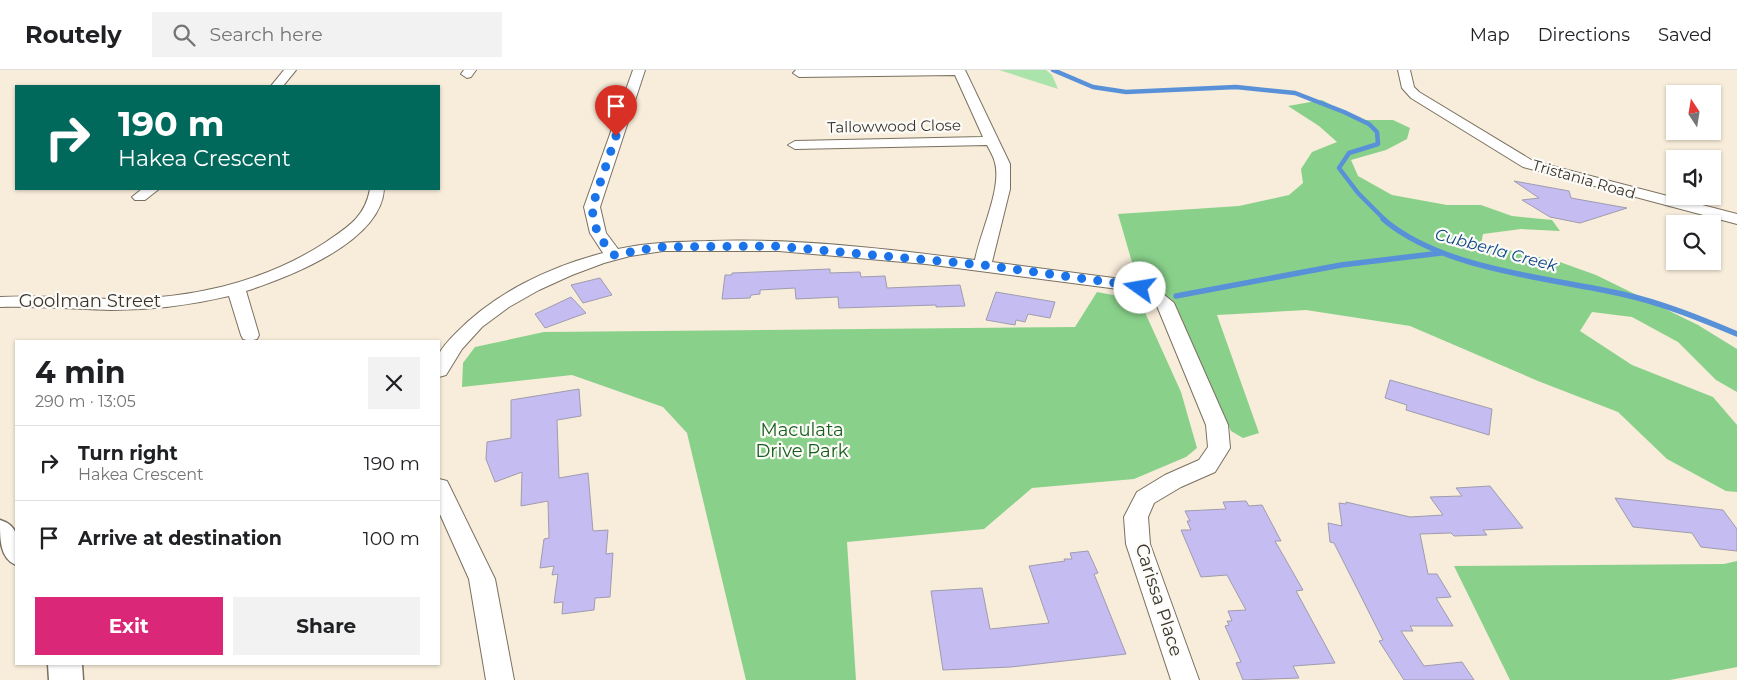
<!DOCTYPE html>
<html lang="en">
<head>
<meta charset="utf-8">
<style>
	body { margin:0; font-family:Montserrat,sans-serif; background:#f2f2f2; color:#202124; height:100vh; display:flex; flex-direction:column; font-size:19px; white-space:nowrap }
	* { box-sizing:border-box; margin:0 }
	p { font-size:16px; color:#757577 }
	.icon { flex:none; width:28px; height:28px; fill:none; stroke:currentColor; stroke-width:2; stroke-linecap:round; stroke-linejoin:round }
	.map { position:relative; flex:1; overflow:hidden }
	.panel { position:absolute; left:15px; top:270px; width:425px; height:325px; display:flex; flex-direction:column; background:#fff; border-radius:0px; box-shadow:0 1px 4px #0004 }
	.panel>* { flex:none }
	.guide { position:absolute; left:15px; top:15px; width:425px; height:105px; border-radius:0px; box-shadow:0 1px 4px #0004; background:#00695c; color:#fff; overflow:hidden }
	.needle { width:32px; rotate:348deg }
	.controls { position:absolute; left:1666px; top:15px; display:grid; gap:10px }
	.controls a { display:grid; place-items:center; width:55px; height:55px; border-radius:0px; background:#fff; box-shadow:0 1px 4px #0004; font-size:25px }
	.pin { position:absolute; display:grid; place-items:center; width:42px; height:42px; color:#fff; margin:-51px -21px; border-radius:50% 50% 50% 0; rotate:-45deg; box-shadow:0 0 5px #0007 }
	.pin .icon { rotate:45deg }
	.me { position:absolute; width:55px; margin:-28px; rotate:283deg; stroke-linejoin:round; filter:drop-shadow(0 0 4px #0008) }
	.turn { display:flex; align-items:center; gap:18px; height:105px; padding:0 20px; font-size:22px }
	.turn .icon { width:65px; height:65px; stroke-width:2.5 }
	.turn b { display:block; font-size:35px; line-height:42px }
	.round { display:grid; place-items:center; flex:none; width:52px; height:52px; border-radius:0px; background:#f2f2f2 }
	.overview { display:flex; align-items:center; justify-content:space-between; height:85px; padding:0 20px }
	h1 { font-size:30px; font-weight:700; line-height:38px }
	.primary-button { display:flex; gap:10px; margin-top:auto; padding:10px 20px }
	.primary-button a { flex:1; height:58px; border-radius:0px; background:#db2777; color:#fff; font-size:20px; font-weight:700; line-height:58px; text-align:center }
	.primary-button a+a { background:#f2f2f2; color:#202124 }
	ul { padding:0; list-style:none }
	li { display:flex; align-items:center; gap:15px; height:75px; padding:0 20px; border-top:1px solid #e0e0e0 }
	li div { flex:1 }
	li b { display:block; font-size:19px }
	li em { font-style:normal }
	header { display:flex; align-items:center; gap:30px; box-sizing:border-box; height:70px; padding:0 25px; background:#fff; border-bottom:1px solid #e0e0e0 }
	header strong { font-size:24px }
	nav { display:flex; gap:28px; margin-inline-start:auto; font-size:18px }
	.search { width:350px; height:45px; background:#f2f2f2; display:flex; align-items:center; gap:12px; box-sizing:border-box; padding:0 18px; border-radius:0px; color:#757577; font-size:19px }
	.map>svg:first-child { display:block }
	.green { fill:#abe4ab }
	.forest { fill:#89d18a }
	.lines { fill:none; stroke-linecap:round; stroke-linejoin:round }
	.stream-far1 { stroke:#5991d8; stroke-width:4.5 }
	.stream { stroke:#5991d8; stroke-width:5.5 }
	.building { fill:#c5bcf1; stroke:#9f9caf }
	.minor-casing { stroke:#7a7060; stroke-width:2 }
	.tertiary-casing { stroke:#7a7060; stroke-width:3 }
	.minor { fill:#fff; fill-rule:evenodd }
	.tertiary { fill:#fff; fill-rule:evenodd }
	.route { stroke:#1a73e8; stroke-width:9; stroke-dasharray:0 16.2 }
	.labels { text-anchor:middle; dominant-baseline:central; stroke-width:4.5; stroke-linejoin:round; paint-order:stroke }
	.far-street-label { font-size:15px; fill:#38342d; stroke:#fdfbf7 }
	.far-water-label { font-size:16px; font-style:italic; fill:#0d4889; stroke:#fdfbf7 }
	.street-label { font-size:18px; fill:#38342d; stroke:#fdfbf7 }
	.park-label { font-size:18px; fill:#155f1d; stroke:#fdfbf7 }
</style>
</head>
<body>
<header>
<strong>Routely</strong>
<div class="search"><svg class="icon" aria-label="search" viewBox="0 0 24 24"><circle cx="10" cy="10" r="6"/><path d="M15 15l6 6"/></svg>Search here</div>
<nav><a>Map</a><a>Directions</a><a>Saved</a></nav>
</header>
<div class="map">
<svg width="1737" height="610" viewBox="0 0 1737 610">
	<rect width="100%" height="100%" fill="#f8ecda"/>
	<polygon class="green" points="999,0 1046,0 1052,5 1058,19"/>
	<g class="forest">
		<polygon points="1322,30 1359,50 1393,50 1410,58 1407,69 1386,80 1351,90 1358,106 1392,125 1447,135 1481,135 1512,146 1552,150 1560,161 1521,159 1483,164 1481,174 1557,191 1596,205 1698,255 1737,279 1737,322 1716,310 1678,272 1632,247 1592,242 1580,261 1632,295 1713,327 1737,355 1737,422 1726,421 1667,389 1618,342 1538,311 1410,256 1306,240 1217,245 1259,363 1243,368 1231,361 1174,232 1136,206 1118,144 1239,136 1289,125 1303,113 1301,99 1312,82 1337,72 1319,56 1288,36"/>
		<polygon points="1097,222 1134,229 1143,238 1181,322 1197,378 1186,387 1134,409 1032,418 984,459 847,472 856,610 746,610 687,363 663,337 572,305 462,317 463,293 475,277 544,262 1075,257"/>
		<polygon points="1737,491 1737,597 1670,610 1510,610 1454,496 1724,494"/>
	</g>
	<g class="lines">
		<polyline class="stream-far1" points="1053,0 1093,17 1126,22 1236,17 1295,23 1344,42 1369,54 1377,62 1378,74 1349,83 1339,98 1358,123 1385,150"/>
		<g class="stream">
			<path d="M1383,149C1443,200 1546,207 1622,224C1662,233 1699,248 1737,264"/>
			<polyline points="1176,226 1341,195 1441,183"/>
		</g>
	</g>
	<g class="building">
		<polygon points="1514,111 1569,121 1571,128 1627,138 1580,153 1550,147 1522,130 1539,128"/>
		<polygon points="830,199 830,203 860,202 861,207 885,206 887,218 960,215 965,236 936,237 936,235 839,238 838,227 796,229 795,218 760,220 760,224 751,225 750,228 722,229 725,205 732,205 732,203"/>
		<polygon points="600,208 612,225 583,233 571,215"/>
		<polygon points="996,222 1055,232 1050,248 1028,244 1025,252 1016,250 1015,255 986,250"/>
		<polygon points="571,227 586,243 545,258 535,244"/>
		<polygon points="1390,310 1492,339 1489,365 1406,340 1407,335 1385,328"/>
		<polygon points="579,319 581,346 557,350 559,408 588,403 593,461 608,460 606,484 613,483 610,527 595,528 594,540 562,544 563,532 554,533 558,504 552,505 554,496 540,498 544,469 549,468 548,431 521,436 522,402 495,412 486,389 487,372 511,368 511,330"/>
		<polygon points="1490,416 1523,458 1483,460 1487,465 1454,466 1451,463 1420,464 1428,504 1437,504 1451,527 1436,528 1453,556 1410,556 1413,561 1401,561 1424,596 1462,592 1474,610 1404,610 1379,571 1383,570 1334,473 1330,472 1328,453 1342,456 1339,433 1346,434 1346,432 1410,447 1443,445 1430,427 1462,426 1456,418"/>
		<polygon points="1615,428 1723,440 1737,459 1737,481 1701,477 1692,463 1633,457"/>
		<polygon points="1246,431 1249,436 1262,435 1281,471 1275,471 1303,520 1296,521 1335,593 1293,596 1299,608 1243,610 1236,593 1241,592 1225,556 1229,555 1227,551 1232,551 1228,541 1246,540 1227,505 1201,507 1181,460 1191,460 1187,451 1190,451 1185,441 1226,439 1223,432"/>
		<polygon points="1088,481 1098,503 1094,504 1126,584 1011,597 943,600 931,521 982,518 990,559 1049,553 1029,496 1065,491 1064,489 1072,489 1070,483"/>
	</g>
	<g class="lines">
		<defs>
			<g id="minor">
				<polygon points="284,0 296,0 283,16 271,16"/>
				<polygon points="464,0 476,0 471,7 467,8 461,4"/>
				<path d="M633,0H645L600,137L606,163L618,179C649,172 678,172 709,171C798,168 887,179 975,190C980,163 1002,118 995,93C994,87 990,81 987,75L795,79L788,75L795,71L983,67L955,5L799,7L793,3L796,0H965L1010,94V119L992,192L1129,210L1156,218L1174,233L1228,355L1230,378L1215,402L1181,417L1154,433L1148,447L1150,474L1199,610H1171L1126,474L1124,447L1137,422L1165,405L1199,390L1208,377L1206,355L1157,236L1144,226L1126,220L926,194L779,181H663L630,186L604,193L572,205L539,220L509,237L482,257L462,279L446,305L439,307C439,300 437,290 439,284C443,276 450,269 456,263C495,223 549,197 603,183L590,163L584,137Z"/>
				<polygon points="1398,0 1410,0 1414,17 1419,22 1533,91 1737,144 1737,154 1523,97 1411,28 1402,18"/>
				<polygon points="142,119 159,119 145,130 135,130 132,127"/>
				<path d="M370,119H384C381,172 289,207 246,221L259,265L257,269L250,271L243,269L241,265L229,226C191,235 151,240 111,240C74,239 37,236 0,237V227C37,225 73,228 110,229C185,230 262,214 326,172C348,157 365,147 370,119Z"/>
				<polygon points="439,409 447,411 450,417 495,509 514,610 486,610 469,509 439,442"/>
			</g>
			<g id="tertiary">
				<path d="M0,450C23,457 16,475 16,495C0,488 0,470 0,450Z"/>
				<polygon points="48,594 82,594 83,610 49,610"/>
			</g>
		</defs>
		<use href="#minor" class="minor-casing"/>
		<use href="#tertiary" class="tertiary-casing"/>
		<use href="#minor" class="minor"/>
		<use href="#tertiary" class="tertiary"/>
	</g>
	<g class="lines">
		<polyline class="route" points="616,66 592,137 594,153 600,168 614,185 658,177 774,176 983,195 1130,215 1140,218"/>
	</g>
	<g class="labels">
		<g class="far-street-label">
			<text transform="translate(894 56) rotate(-1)">Tallowwood Close</text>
			<text transform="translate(1584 109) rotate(16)">Tristania Road</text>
		</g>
		<g class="far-water-label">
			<text transform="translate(1496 180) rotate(15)">Cubberla Creek</text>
		</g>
		<g class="street-label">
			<text x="90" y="231">Goolman Street</text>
			<text transform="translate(1159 530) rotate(72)">Carissa Place</text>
		</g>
		<g class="park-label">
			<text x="802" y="360">Maculata<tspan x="802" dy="21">Drive Park</tspan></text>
		</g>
	</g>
</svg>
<div class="controls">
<a><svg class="needle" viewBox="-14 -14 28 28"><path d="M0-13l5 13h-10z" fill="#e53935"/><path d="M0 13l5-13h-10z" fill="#757577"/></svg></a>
<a><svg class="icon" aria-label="sound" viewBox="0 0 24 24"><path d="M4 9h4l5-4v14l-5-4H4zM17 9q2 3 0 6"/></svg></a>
<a><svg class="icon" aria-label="search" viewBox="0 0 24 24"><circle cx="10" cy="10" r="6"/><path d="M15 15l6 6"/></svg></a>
</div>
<div class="pin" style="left:616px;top:66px;background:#d93025"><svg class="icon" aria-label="arrive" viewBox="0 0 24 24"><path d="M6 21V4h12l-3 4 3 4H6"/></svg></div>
<svg class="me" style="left:1140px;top:218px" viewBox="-20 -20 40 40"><circle r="19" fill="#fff"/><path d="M0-13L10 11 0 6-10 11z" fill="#1a73e8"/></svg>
<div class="guide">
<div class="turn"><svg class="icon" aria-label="right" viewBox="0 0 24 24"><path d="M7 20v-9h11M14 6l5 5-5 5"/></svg><div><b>190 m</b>Hakea Crescent</div></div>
</div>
<section class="panel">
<div class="overview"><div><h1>4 min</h1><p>290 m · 13:05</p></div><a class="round"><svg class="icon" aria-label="close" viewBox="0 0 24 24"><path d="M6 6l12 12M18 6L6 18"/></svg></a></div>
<ul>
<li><svg class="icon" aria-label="right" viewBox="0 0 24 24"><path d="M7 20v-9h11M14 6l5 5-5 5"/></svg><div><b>Turn right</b><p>Hakea Crescent</p></div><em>190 m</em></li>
<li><svg class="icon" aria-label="arrive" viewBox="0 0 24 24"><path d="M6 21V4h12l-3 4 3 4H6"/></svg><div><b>Arrive at destination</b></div><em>100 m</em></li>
</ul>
<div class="primary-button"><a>Exit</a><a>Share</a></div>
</section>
</div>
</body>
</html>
